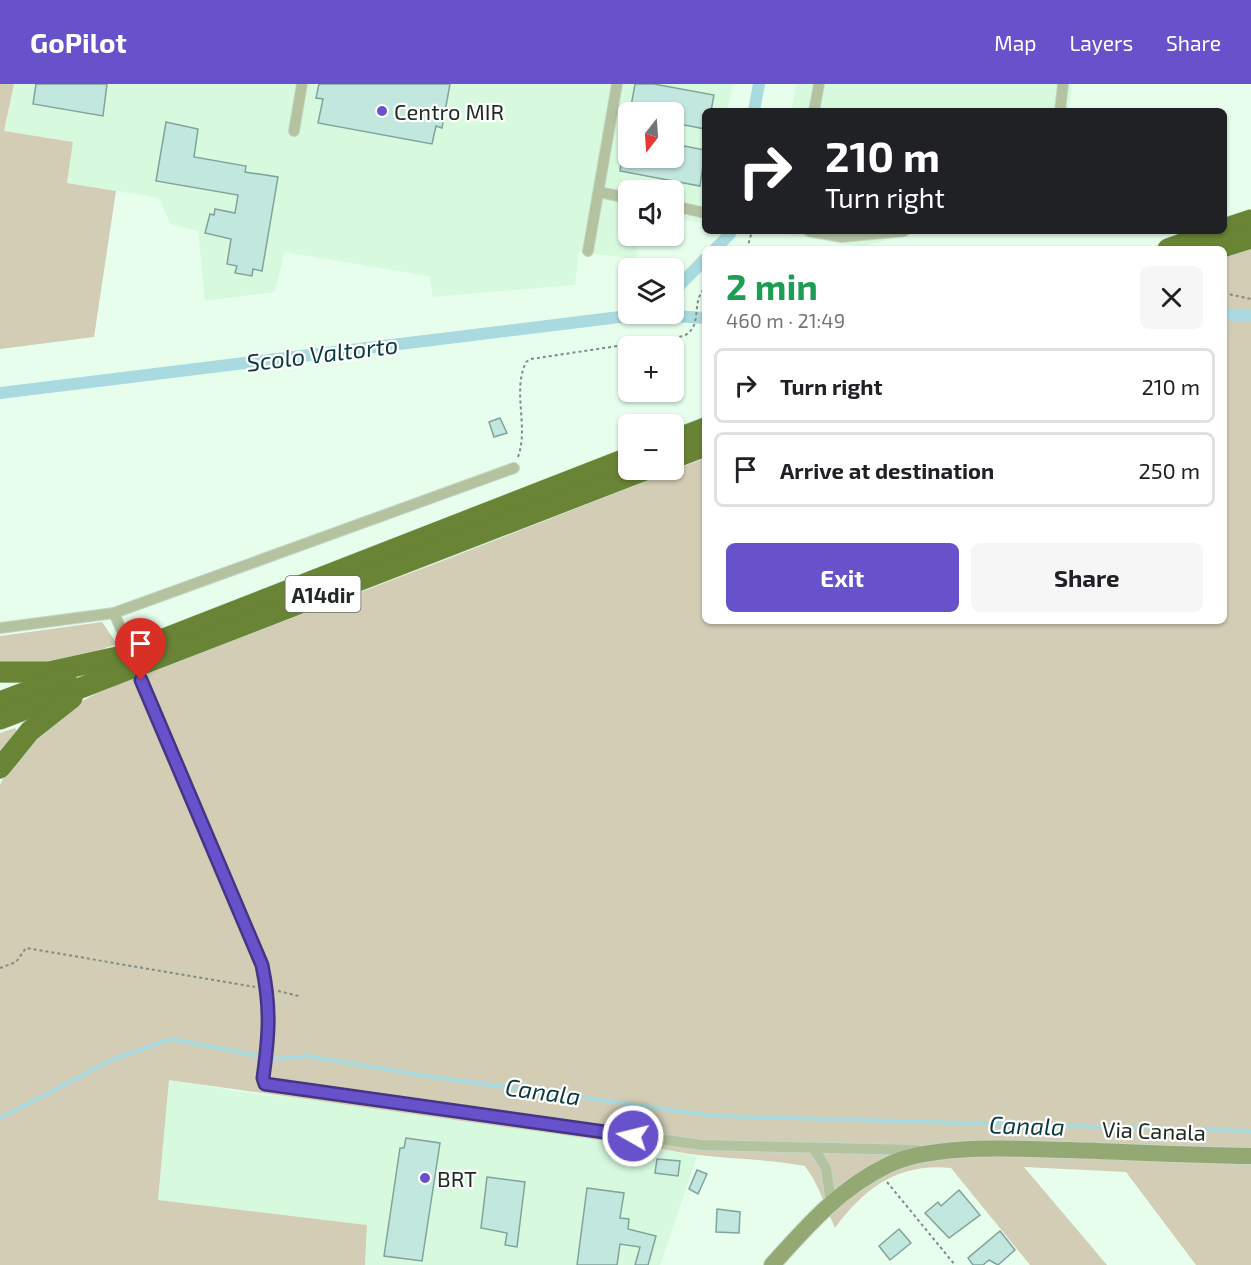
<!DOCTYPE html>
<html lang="en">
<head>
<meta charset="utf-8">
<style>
	body { margin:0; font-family:"Exo 2",sans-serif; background:#f6f6f6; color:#202124; height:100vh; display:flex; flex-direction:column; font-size:22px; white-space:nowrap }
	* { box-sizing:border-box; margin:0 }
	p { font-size:20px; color:#757577 }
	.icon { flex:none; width:33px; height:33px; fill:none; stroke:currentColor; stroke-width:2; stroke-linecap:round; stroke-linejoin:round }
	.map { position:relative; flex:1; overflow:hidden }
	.details { position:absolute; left:702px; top:162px; width:525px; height:378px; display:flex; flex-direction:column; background:#fff; border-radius:9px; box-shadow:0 2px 4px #0004 }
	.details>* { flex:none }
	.top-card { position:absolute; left:702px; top:24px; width:525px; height:126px; border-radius:9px; box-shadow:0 2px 4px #0004; background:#202124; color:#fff; overflow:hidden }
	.needle { width:39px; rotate:197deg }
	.tools { position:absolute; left:618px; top:18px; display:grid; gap:12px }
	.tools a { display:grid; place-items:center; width:66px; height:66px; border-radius:9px; background:#fff; box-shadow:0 2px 4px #0004; font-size:30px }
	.pin { position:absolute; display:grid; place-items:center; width:51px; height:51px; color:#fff; margin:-62px -26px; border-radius:50% 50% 50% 0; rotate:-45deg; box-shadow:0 0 6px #0007 }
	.pin .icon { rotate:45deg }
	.me { position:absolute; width:66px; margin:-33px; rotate:278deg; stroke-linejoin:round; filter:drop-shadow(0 0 4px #0008) }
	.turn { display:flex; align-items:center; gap:21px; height:126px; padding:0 24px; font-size:27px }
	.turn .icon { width:78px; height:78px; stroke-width:2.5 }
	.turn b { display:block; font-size:42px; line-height:51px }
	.round { display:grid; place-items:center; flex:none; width:63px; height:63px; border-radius:9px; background:#f6f6f6 }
	.summary { display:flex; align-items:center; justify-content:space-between; height:102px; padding:0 24px }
	h1 { font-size:36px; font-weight:700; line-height:45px; color:#1e9e55 }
	.cta { display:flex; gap:12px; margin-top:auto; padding:12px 24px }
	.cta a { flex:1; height:69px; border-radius:9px; background:#6852cc; color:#fff; font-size:24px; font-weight:700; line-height:69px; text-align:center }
	.cta a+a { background:#f6f6f6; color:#202124 }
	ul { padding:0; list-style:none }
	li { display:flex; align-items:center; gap:18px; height:75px; margin:0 12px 9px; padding:0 12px; border:3px solid #e0e0e0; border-radius:9px }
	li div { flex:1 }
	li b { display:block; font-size:22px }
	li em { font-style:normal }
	header { display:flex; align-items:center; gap:36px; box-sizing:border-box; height:84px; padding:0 30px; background:#6852cc; color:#fff }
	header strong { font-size:28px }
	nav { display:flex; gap:33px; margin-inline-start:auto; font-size:21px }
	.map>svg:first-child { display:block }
	.built { fill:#d7fadf; fill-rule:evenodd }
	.green { fill:#d2cdb4 }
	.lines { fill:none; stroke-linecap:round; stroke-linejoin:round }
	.stream { stroke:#a9dae0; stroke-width:4 }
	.canal { stroke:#a9dae0; stroke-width:12 }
	.building { fill:#c2e7de; stroke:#80a39b; stroke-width:1.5 }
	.street-casing { stroke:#c4d8c9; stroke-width:12 }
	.secondary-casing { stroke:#c4d8c9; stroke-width:18 }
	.highway-casing { stroke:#c4d8c9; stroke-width:22 }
	.path { stroke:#7d8d81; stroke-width:2; stroke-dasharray:3 3; stroke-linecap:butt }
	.street { stroke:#b4c29f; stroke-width:10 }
	.secondary { stroke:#94a874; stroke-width:16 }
	.highway { stroke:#698434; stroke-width:21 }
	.route-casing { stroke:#443585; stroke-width:15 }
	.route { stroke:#6852cc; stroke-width:10 }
	.poi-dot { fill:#6852cc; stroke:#fff; stroke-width:2 }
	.labels { text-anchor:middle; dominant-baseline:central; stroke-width:4.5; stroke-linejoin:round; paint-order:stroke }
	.shield { fill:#fff; stroke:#646b66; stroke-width:1.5 }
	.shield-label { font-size:21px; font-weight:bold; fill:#212b24 }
	.poi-label { font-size:22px; fill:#212b24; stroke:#fff; text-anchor:start }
	.street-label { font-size:22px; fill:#212b24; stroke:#fff }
	.water-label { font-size:24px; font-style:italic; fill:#0b3a3f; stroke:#fff }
</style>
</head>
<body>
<header>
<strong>GoPilot</strong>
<nav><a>Map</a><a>Layers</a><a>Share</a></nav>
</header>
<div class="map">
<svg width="1251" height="1181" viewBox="0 0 1251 1181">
	<rect width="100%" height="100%" fill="#e8feed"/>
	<g class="built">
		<path d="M14,0H733L727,27H705L704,139L674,135V106H628V152H639L636,175L579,168L575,201L433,213L429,192L285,168L275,208L205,217L198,147L170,140L159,114L67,99L73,58L4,47ZM628,28H674V74H628Z"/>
		<polygon points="796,0 1072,0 1069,27 791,27"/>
		<polygon points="768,147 922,147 860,163"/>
		<polygon points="169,995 236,1007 411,1028 663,1065 697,1073 660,1181 365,1181 367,1141 158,1116"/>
	</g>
	<g class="green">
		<polygon points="0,0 14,0 4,47 73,58 67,99 116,107 94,253 0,265"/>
		<path d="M1251,164V1181H1196L1126,1088L1024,1083L1107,1181H1030L951,1084C899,1079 865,1103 835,1144C825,1122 819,1101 805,1082C758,1073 710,1076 663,1065L169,996L158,1116L367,1141L365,1181H0V701L9,682L69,624L103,606L437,479L705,374V537H1224V173Z"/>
		<polygon points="102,538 117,560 55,581 0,585 0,552"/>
		<polygon points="15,644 18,650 0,672 0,649"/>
	</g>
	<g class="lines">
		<polyline class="stream" points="0,1034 116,974 171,955 276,975 308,972 426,992 715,1032 1251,1047"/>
		<g class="canal">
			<polyline points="754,27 759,0"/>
			<polyline points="715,165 730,150"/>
			<polyline points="674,207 705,175"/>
			<polyline points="644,230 705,234"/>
			<polyline points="1224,230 1251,232"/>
			<polyline points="0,309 644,230"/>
		</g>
	</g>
	<g class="building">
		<polygon points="36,0 107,0 103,32 33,20"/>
		<polygon points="319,0 450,0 442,44 436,42 432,60 318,39 323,15 316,14"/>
		<polygon points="635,0 654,0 714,11 711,27 705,27 705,45 674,39 674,28 630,28"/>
		<polygon points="166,38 198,45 194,73 246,82 245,88 278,93 262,187 253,185 252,192 235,189 237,182 227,180 231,155 205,149 210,130 214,131 215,125 235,129 238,111 156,97"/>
		<polygon points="674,60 705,66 700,102 620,87 622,74 674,74"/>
		<polygon points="500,334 507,349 494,353 489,338"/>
		<polygon points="406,1054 440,1059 422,1177 384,1172 400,1064 404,1064"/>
		<polygon points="657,1075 680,1077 678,1092 655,1089"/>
		<polygon points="697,1086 707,1090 698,1110 689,1105"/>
		<polygon points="487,1093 525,1098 517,1163 505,1161 507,1149 481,1144"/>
		<polygon points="587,1104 624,1109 620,1134 629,1135 628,1145 656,1152 648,1181 635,1181 640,1163 620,1160 617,1181 577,1181"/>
		<polygon points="959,1106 980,1131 949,1154 925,1129 938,1118 941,1122"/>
		<polygon points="717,1125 740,1128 739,1149 716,1148"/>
		<polygon points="899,1145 911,1159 890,1176 879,1162"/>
		<polygon points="1000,1147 1015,1166 998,1181 989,1176 983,1181 973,1181 968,1174"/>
	</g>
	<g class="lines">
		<defs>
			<g id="street">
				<polyline points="814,27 819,0"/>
				<polyline points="1060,27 1063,0"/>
				<polyline points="294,47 302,0"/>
				<polyline points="599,108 628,114"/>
				<polyline points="674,122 705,129"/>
				<polyline points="809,147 842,153 904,147"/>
				<polyline points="588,167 617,0"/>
				<polyline points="114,529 125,554"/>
				<polyline points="0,544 114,529 514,384"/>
				<path d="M141,596L262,881C271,924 269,951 263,994L265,1000L702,1061L917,1066"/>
				<polyline points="814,1065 826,1084 831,1119"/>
			</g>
			<path id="secondary" d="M772,1181C807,1142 840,1104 888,1081C933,1059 1018,1065 1069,1066C1129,1068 1190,1071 1251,1072"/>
			<g id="highway">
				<polyline points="1224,145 1251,136"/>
				<polyline points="1168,165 1219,147"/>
				<polyline points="1216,165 1251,154"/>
				<polyline points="674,356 705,344"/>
				<polyline points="674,374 705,362"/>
				<polyline points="115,574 628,374"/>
				<polyline points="0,588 49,588 113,574"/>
				<polyline points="0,618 66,593"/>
				<polyline points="0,635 645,386"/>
				<polyline points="0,684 30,647 72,614"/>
			</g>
		</defs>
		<use href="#street" class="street-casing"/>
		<use href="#secondary" class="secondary-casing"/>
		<use href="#highway" class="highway-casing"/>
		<g class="path">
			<polyline points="747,165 752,147"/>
			<polyline points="1224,209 1251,215"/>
			<path d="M518,373C529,343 512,307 526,278L531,275L684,252C704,241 690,219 705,204"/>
			<polyline points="0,884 16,878 26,864 255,903"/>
			<polyline points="278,907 299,912"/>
			<polyline points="887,1098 955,1181"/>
		</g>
		<use href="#street" class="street"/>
		<use href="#secondary" class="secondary"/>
		<use href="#highway" class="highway"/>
	</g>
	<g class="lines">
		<defs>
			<path id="route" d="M141,596L262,881C271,924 269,951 263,994L265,1000L633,1052"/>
		</defs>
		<use href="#route" class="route-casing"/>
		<use href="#route" class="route"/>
	</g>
	<g class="poi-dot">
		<circle cx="382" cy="27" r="6"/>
		<circle cx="425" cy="1094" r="6"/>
	</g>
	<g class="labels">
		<rect class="shield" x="285.5" y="492" width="75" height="36" rx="4.5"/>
		<g class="shield-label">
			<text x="323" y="510">A14dir</text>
		</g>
		<g class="poi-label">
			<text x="394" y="27">Centro MIR</text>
			<text x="437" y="1094">BRT</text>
		</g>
		<g class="street-label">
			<text transform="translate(1154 1046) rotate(2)">Via Canala</text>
		</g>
		<g class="water-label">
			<text transform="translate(322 269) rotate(-7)">Scolo Valtorto</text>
			<text transform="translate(543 1007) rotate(8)">Canala</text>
			<text transform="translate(1027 1041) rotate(2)">Canala</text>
		</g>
	</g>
</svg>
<div class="tools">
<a><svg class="needle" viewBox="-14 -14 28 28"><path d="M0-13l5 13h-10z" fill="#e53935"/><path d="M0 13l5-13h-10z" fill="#757577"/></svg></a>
<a><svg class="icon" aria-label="sound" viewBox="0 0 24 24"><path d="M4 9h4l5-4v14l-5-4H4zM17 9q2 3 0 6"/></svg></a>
<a><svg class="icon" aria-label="layers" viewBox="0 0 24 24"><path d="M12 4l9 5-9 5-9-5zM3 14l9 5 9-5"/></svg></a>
<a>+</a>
<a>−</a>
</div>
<div class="pin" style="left:141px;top:596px;background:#d93025"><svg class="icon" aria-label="arrive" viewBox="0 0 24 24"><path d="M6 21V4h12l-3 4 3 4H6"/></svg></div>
<svg class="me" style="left:633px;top:1052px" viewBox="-20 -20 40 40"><circle r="17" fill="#6852cc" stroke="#fff" stroke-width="3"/><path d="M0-11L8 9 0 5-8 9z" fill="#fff"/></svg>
<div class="top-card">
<div class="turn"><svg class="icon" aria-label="right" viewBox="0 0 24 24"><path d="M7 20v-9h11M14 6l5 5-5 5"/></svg><div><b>210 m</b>Turn right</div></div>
</div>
<section class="details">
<div class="summary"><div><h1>2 min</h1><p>460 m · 21:49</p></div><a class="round"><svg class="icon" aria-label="close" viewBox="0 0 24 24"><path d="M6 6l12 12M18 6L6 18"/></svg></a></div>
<ul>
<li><svg class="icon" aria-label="right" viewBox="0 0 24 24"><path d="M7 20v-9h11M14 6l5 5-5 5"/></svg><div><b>Turn right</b></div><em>210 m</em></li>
<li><svg class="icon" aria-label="arrive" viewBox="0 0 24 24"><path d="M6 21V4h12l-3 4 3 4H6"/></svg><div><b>Arrive at destination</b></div><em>250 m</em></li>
</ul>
<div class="cta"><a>Exit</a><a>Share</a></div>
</section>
</div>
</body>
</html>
